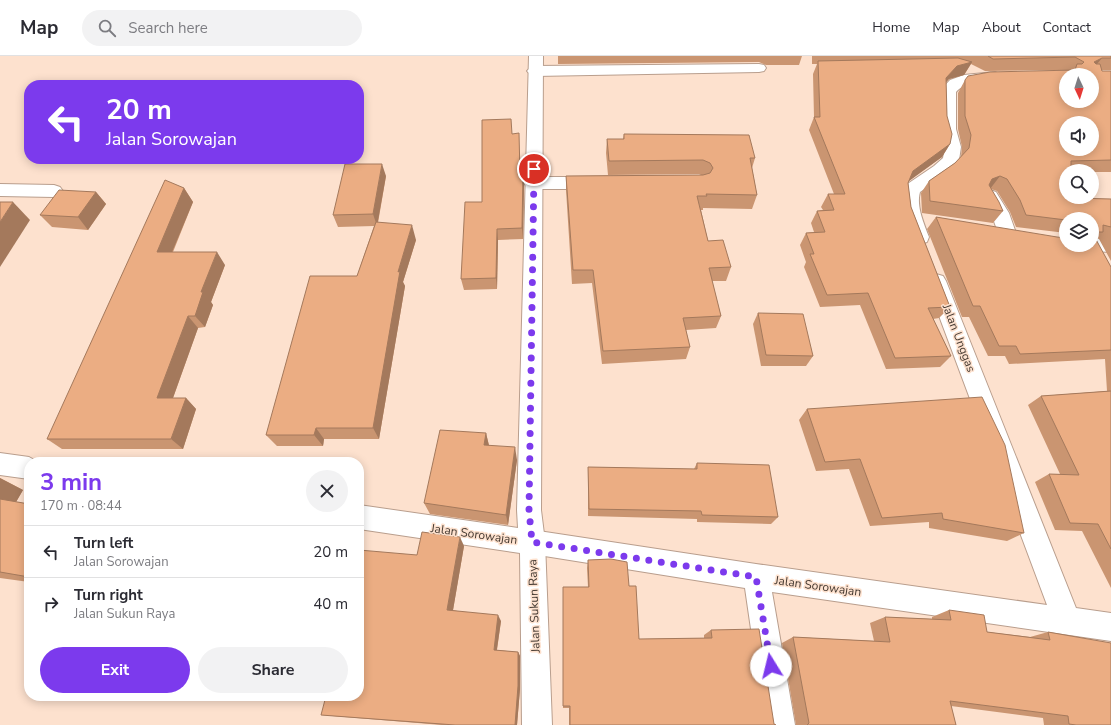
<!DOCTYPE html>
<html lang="en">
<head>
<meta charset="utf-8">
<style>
	body { margin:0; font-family:"Nunito Sans",sans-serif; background:#f2f2f3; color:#2b2b33; height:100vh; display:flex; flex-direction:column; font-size:15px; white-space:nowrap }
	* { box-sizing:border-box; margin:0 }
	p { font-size:13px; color:#7c7c81 }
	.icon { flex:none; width:22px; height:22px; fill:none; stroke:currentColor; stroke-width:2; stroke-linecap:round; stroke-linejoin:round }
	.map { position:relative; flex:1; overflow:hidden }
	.details { position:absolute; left:24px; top:401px; width:340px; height:244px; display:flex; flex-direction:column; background:#fff; border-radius:16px; box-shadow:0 2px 10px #0003 }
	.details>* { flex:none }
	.hud { position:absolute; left:24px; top:24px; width:340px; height:84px; border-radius:16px; box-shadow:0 2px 10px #0003; background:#7c3aed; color:#fff; overflow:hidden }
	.needle { width:26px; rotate:176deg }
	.tools { position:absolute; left:1059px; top:12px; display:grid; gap:8px }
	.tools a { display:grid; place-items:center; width:40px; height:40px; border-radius:50%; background:#fff; box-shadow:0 2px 10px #0003; font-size:20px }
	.pin { position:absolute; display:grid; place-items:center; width:34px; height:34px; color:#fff; margin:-17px; border:2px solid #fff; border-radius:50%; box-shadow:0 1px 4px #0007 }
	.me { position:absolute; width:44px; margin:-22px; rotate:351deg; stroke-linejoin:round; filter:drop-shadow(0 0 3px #0008) }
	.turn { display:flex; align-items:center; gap:14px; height:84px; padding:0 16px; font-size:18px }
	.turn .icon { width:52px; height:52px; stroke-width:2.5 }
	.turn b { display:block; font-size:28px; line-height:34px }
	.round { display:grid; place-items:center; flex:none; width:42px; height:42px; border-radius:21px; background:#f2f2f3 }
	.head { display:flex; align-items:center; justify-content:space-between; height:68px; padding:0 16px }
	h1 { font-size:24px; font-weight:700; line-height:30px; color:#7c3aed }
	.primary-button { display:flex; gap:8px; margin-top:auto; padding:8px 16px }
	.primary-button a { flex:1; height:46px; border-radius:24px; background:#7c3aed; color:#fff; font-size:16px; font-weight:700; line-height:46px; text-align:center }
	.primary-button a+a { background:#f2f2f3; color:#2b2b33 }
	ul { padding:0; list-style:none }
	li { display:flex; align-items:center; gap:12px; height:52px; padding:0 16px; border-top:1px solid #e1e1e2 }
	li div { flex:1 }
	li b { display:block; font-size:15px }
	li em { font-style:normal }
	header { display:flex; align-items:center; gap:24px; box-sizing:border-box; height:56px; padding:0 20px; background:#fff; border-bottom:1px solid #e1e1e2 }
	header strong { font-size:19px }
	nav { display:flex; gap:22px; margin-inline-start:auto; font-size:14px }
	.search { width:280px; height:36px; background:#f2f2f3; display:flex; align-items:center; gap:10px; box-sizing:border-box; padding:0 14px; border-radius:22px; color:#7c7c81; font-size:15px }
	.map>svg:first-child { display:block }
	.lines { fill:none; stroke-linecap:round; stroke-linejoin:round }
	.minor-casing { stroke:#b99e8d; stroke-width:2 }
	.tertiary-casing { stroke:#b99e8d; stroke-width:2 }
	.minor { fill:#fff; fill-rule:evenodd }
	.tertiary { fill:#fff; fill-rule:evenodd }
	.wall { fill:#ca9571 }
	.shaded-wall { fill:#a4795c }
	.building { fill:#ebad83; stroke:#a4795c; fill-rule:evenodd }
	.route { stroke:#7c3aed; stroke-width:7; stroke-dasharray:0 12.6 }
	.labels { text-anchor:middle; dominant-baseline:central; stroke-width:3; stroke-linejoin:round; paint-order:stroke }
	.street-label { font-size:12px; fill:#443931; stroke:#fde1ce }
</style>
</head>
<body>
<header>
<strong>Map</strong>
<div class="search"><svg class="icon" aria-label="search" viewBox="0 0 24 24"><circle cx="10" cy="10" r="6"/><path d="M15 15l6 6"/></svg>Search here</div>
<nav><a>Home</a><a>Map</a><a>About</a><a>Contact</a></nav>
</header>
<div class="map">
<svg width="1111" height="669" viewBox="0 0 1111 669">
	<rect width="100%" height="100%" fill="#fde1ce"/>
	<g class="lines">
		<defs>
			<g id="minor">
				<polygon points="759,8 764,9 766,12 764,15 759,16 535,20 530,18 527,15 530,12 535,10"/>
				<path d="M995,16L1000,18L1003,21L1000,24C986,28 966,24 956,36V73L961,91L959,104L946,118L920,136C916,150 924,168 929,181L927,186L920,188L913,186L904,163L901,140L906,129L934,110L943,102L945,91L940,73V35L950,24L964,19Z"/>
				<polygon points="533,121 596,121 602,123 605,127 602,131 596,133 533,133 527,131 524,127 527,123"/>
				<polygon points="0,128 54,129 60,131 63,135 60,139 54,141 0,140"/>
				<polygon points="990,134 996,136 1009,157 1016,177 1014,182 1007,184 1000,182 991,157 981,140 984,136"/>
				<polygon points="1092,181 1111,182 1111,196 1092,195 1085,193 1083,189 1092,189"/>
				<polygon points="936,218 943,220 946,225 1076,552 1111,557 1111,585 772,536 795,669 765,669 745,532 532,498 523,495 519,486 523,477 532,474 756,508 1047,549 926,225 929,220"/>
			</g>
			<g id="tertiary">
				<polygon points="529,0 543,0 541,454 545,486 552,669 522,669 520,497 359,473 359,449 518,472 517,454"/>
				<polygon points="0,397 29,401 38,406 29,406 29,423 0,419"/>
			</g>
		</defs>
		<use href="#minor" class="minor-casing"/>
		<use href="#tertiary" class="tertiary-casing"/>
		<use href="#minor" class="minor"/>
		<use href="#tertiary" class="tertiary"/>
	</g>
	<g class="wall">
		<polygon points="558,0 802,0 799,9 766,9 759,6 558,8"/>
		<polygon points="812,0 1111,0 1111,14 1102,14 1102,15 1111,15 1111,116 1092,116 1092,115 1066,115 1071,142 1111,143 1111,205 1099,183 1096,182 1095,183 1111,211 1111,532 1082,475 1055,474 1035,426 1049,418 1060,418 1028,349 1041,340 1107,335 1105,303 1009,308 1005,300 988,300 969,261 962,261 927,173 936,161 1092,189 1092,163 1066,163 1066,177 1016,171 1010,156 997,135 991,133 1003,155 993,167 922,157 921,137 929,125 955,107 961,101 962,91 958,73 958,37 965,24 1067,14 1066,14 985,15 971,8 964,19 949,23 946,26 947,60 950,88 942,101 908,125 908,127 911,151 950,251 939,262 933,263 951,300 940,311 886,313 860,249 820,251 804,211 806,206 800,189 806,177 814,176 811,167 817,155 823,154 821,151 828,138 834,138 809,74 814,61 813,18 817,8 812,8"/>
		<polygon points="512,78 520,118 524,130 523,183 498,184 497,233 464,234 461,223 482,146"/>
		<polygon points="624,78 755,102 752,112 757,139 752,153 703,152 703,154 701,154 708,185 731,211 726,225 712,225 721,260 716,272 686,274 690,291 686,303 602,308 592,227 572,228 566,134 566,120 701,119 699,118 608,119 606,97 607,83 623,83"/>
		<polygon points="386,120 378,167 416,184 403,226 405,230 379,383 324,383 323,390 277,390 266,379 357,220 374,170 338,171 333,159"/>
		<polygon points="184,132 193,146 173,196 225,209 211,246 213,249 205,271 198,272 173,342 186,342 196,353 183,393 62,393 47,383"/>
		<polygon points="96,136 106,148 88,174 52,171 40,159"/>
		<polygon points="758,257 813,300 806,310 761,310 753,268"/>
		<polygon points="807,353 1024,477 1007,485 929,472 929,466 870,470 849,413 816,415 799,364"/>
		<polygon points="486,377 489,389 517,404 508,469 430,458 424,447"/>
		<polygon points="697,407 778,461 771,468 697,466 697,463 588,460 588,411 694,413"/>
		<polygon points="0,422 23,434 16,446 29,448 29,526 0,522"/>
		<polygon points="464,490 453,554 501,565 497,594 518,596 520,600 520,633 517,669 442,669 332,660 321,659 417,499"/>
		<polygon points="588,504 629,530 639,583 704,582 704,579 711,574 774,668 776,669 569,669 569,652 563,652 563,531 588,531 587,512"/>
		<polygon points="949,554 987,576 1030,581 1048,576 1111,669 1044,669 1043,662 951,650 956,669 796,669 782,587 793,581 874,585 870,567 885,561 932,563 932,561"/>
	</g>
	<g class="shaded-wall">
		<polygon points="1102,2 1092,14 1094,6"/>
		<polygon points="972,6 964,19 949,23 938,35 946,22 957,10"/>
		<polygon points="950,88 942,101 905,128 913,115"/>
		<polygon points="382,108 386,120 377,170 373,158"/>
		<polygon points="523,118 524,130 523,183 522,172"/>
		<polygon points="1000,120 990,133 983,135 992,123"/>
		<polygon points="184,132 193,146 167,208 157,196"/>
		<polygon points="96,136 106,148 88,174 78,161"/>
		<polygon points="13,146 30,164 0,211 0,166"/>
		<polygon points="412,169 416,184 403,226 405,230 379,383 373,372 398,216"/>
		<polygon points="497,173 498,184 497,233 496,222"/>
		<polygon points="217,196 225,209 211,246 213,249 205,271 195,260 201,236"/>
		<polygon points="188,260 198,272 169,353 157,342"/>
		<polygon points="186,342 196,353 183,393 171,383"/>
		<polygon points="316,372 324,383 323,390 314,379"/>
		<polygon points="486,377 489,390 484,389"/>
		<polygon points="515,391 517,404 508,469 506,459"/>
		<polygon points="0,422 23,434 12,453 0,448"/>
		<polygon points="460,481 464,490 452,560 447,554"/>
		<polygon points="498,559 501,565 496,599 494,594"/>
		<polygon points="518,596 520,600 520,633 517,669 515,669"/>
	</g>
	<g class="building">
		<path d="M988,0H1111V2H1102L1094,6L1096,8H1100L1102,15H1111V104L1071,105V115H1066V141H1071V142L1111,143V171L1103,169V176H1094L1093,178L1111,211V294L1020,298L1016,290H999L980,250H973L936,161L1057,181L1066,182V189H1092V163H1066V164L1026,159L1020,144L1007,123L1000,120L992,123L989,129L999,146L1003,155L930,145L929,125L955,107L969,92L971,79L965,60V24L968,20L990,16L1075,14L1077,8H1082L1084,6L1075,1L993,3ZM1066,19H1092V45H1066ZM1066,67H1092V93H1066Z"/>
		<polygon points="958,2 972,6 957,10 946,22 947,60 952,78 950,88 913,115 908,127 911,151 950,251 928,252 951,300 895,302 868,237 827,239 810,198 814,198 806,177 825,176 817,155 834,154 828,138 845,138 814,61 820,61 818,5"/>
		<polygon points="511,63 512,78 519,77 520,118 523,118 522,172 497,173 496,222 461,223 465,146 482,146 482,64"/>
		<polygon points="624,78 749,79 755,102 750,102 757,139 706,138 707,140 697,140 708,185 723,184 731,211 709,212 721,260 683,262 690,291 603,295 593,214 573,214 566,120 703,119 710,117 713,112 710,107 703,104 609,105 607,83 624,83"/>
		<polygon points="345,108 382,108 373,158 333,159"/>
		<polygon points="165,124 184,132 157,196 217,196 201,236 203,236 195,260 188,260 157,342 186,342 171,383 47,383"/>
		<polygon points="59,134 96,136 78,161 40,159"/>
		<polygon points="0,146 13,146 0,166"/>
		<polygon points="376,166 412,169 398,216 400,215 373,372 316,372 314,379 266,379 310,220 357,220"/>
		<polygon points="758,257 803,258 813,300 766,299"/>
		<polygon points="1111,335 1111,493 1098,468 1070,467 1049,418 1079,419 1041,340"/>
		<polygon points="982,341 1005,389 1024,477 943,463 942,457 882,462 860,403 825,406 807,353"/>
		<polygon points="440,374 486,377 484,389 515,391 506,459 424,447"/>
		<polygon points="697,407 769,409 778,461 702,459 701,455 589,453 588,411 697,413"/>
		<polygon points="0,443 29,448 29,521 0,516"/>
		<polygon points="422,476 460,481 447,554 498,559 494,594 518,596 518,630 515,669 455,669 321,659 326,640 359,640 359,494 417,499"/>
		<polygon points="611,503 627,506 629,530 636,530 639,583 712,582 711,574 759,573 774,668 776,669 570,669 570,650 563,650 563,531 589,531 588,504"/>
		<polygon points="949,554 984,559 987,576 1050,584 1048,576 1111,587 1111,669 1076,669 1069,668 1068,660 950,645 956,669 807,669 809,667 793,581 890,586 885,561 951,564"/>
	</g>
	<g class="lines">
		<polyline class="route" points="534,113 529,454 532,486 756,521 771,610"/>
	</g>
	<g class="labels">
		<g class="street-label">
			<text transform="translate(959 282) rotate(69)">Jalan Unggas</text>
			<text transform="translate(474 478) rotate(8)">Jalan Sorowajan</text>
			<text transform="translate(818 530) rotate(8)">Jalan Sorowajan</text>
			<text transform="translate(534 550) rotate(-92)">Jalan Sukun Raya</text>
		</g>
	</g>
</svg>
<div class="tools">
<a><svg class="needle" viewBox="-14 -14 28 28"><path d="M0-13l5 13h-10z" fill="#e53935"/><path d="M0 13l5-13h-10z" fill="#7c7c81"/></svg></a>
<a><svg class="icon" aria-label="sound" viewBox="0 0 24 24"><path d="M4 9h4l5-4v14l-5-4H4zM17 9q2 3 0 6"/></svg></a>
<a><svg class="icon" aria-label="search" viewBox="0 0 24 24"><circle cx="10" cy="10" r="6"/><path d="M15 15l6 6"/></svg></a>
<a><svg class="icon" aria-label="layers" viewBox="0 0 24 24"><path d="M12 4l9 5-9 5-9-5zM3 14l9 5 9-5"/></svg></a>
</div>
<div class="pin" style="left:534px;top:113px;background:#d93025"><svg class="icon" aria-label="arrive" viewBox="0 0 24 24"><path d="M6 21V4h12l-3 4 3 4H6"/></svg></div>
<svg class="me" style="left:771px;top:610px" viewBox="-20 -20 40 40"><circle r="19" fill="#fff"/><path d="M0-13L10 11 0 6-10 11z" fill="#7c3aed"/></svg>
<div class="hud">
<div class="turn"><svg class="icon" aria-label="left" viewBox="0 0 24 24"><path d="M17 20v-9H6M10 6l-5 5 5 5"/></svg><div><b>20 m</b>Jalan Sorowajan</div></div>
</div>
<section class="details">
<div class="head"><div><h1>3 min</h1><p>170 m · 08:44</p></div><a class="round"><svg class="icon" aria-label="close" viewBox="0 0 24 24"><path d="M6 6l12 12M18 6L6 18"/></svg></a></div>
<ul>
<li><svg class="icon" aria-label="left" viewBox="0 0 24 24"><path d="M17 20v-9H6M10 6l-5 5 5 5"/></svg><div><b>Turn left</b><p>Jalan Sorowajan</p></div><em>20 m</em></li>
<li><svg class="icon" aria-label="right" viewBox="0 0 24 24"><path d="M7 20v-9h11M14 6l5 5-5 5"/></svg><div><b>Turn right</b><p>Jalan Sukun Raya</p></div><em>40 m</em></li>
</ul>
<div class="primary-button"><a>Exit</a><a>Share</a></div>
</section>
</div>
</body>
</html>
